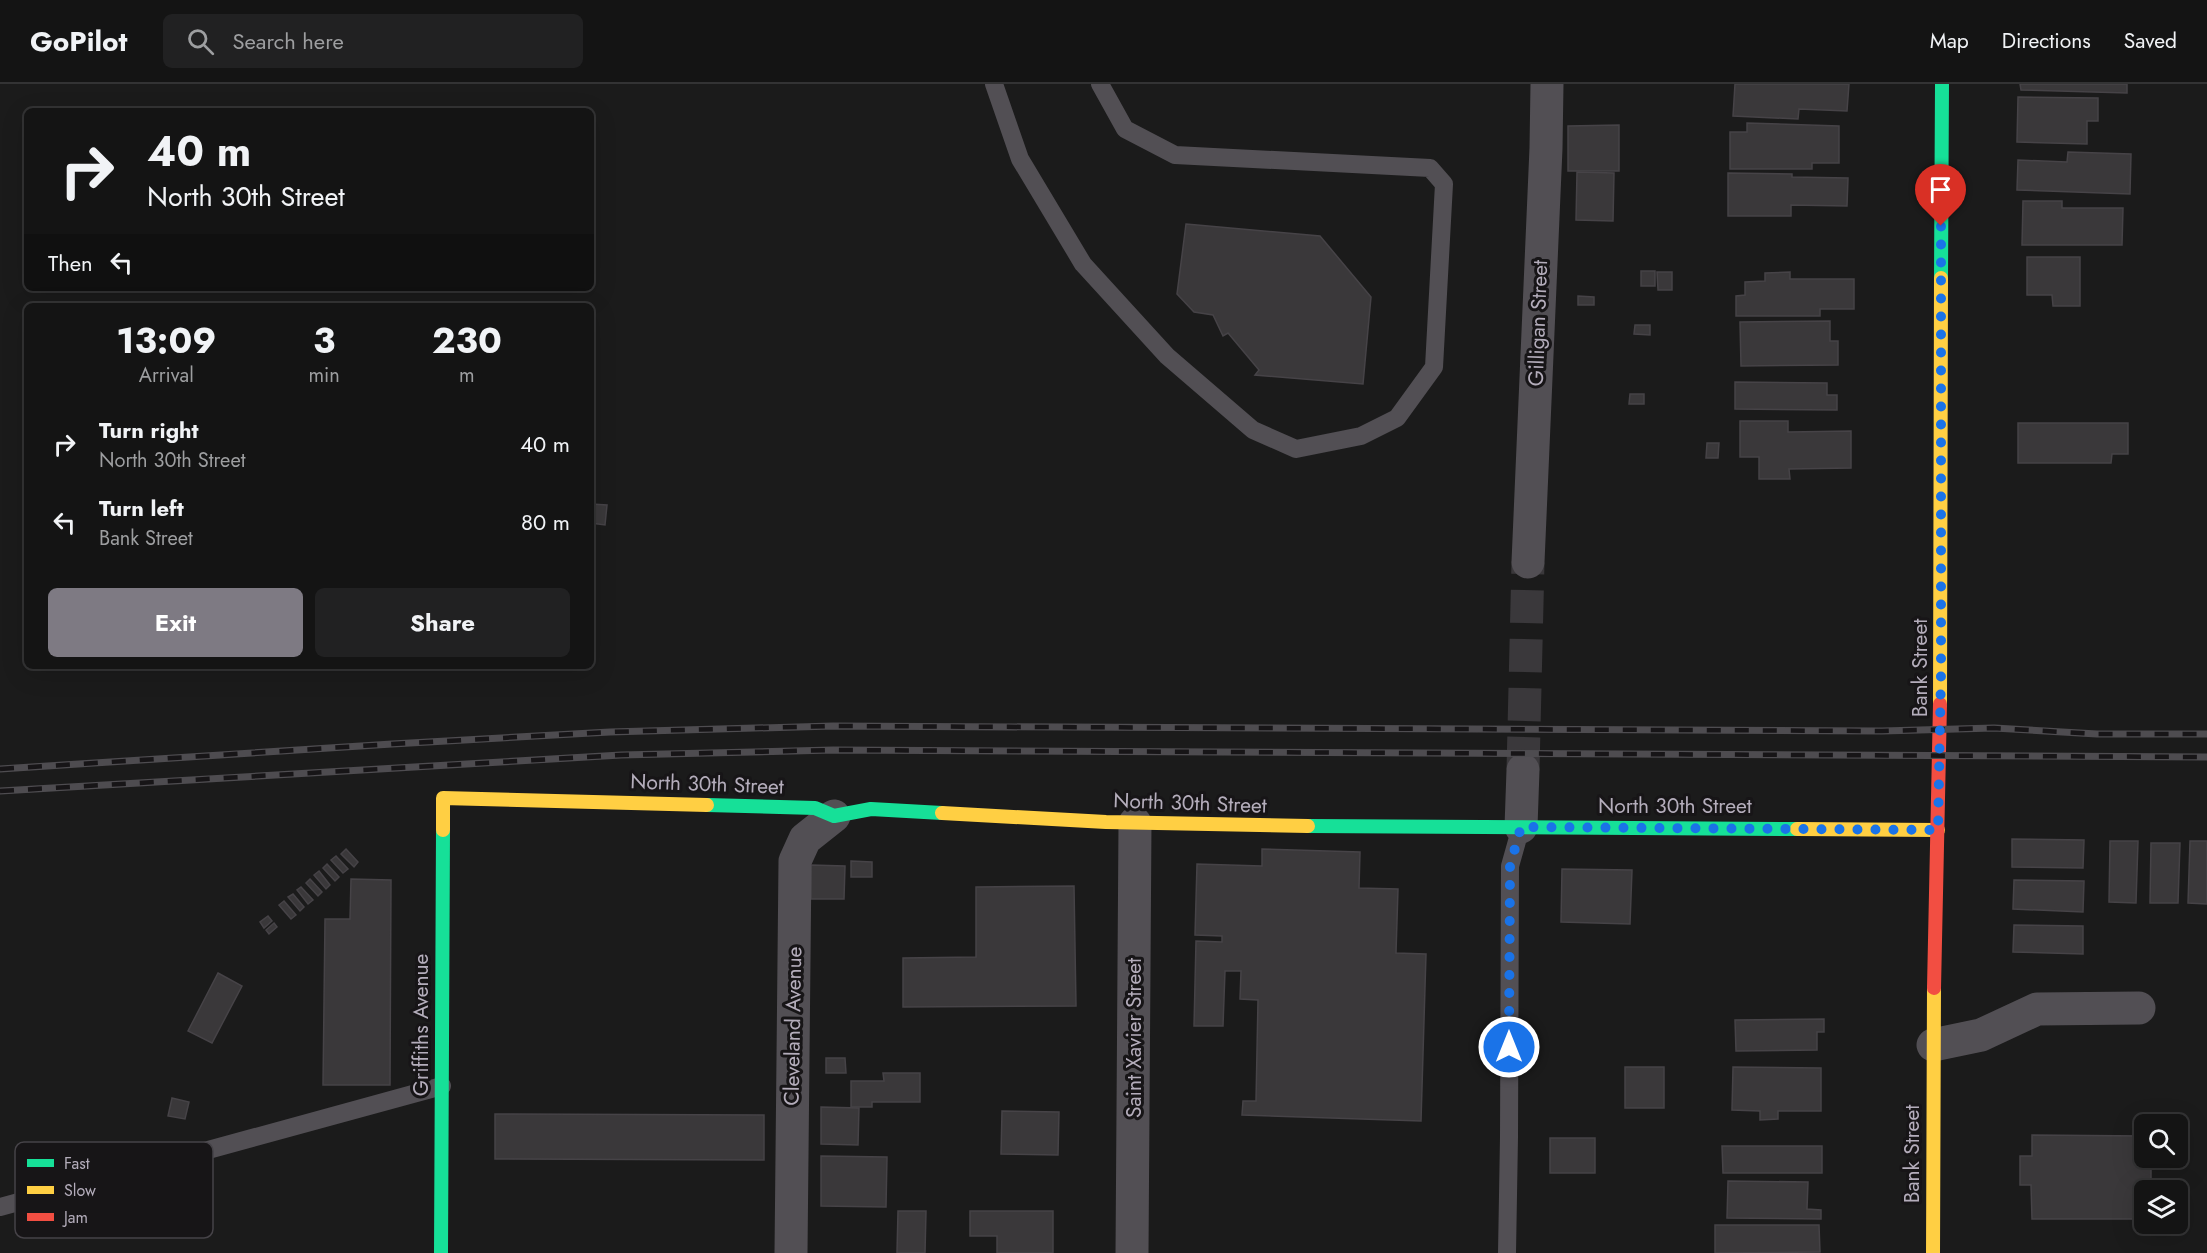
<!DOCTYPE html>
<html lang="en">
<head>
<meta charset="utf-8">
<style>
	body { margin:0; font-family:Jost,sans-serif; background:#212122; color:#f1f3f6; height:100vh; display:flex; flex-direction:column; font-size:22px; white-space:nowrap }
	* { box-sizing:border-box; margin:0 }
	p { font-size:20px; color:#9d9ea0 }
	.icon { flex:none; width:33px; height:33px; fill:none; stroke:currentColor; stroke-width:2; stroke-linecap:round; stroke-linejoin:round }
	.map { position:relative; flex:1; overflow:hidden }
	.side { position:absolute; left:24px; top:219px; width:570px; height:366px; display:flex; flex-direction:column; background:#141414; border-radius:9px; box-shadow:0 6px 24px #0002,0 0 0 2px #333334 }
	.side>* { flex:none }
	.guide { position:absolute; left:24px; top:24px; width:570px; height:183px; border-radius:9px; box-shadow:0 6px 24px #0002,0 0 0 2px #333334; background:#141414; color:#f1f3f6; overflow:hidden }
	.fabs { position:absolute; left:2134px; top:1030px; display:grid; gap:12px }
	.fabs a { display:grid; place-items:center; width:54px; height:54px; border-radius:9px; background:#141414; box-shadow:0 6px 24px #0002,0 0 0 2px #333334; font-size:30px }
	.pin { position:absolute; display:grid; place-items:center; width:51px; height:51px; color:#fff; margin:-62px -26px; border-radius:50% 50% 50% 0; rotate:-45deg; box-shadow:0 0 6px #0007 }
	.pin .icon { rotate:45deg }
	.me { position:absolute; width:66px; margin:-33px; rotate:0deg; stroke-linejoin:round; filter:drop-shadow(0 0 4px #0008) }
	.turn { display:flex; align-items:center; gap:21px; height:126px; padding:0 24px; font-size:27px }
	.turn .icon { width:78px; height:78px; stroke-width:2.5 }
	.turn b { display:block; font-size:42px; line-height:51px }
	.then { display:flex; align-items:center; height:57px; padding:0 24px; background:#0003; gap:12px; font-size:22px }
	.eta { display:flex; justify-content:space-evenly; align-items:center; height:102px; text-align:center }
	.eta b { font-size:36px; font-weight:700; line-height:42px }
	.cta { display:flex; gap:12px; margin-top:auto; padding:12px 24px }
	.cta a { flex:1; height:69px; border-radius:9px; background:#7e7a83; color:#fff; font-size:24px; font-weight:700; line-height:69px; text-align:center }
	.cta a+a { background:#212122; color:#f1f3f6 }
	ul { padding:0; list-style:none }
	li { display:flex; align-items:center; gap:18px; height:78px; padding:0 24px }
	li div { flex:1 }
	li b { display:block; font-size:22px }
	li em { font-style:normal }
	header { display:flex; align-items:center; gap:36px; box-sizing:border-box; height:84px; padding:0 30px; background:#141414; border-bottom:2px solid #333334 }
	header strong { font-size:28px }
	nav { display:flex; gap:33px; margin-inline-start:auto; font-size:21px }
	.search { width:420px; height:54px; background:#212122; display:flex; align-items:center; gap:15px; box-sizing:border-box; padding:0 21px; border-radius:9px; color:#9d9ea0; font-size:22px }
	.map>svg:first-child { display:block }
	.building { fill:#3a383a; stroke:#464347; stroke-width:1.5 }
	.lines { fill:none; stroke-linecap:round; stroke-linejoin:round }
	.street-tunnel { stroke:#3a383b; stroke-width:33; stroke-dasharray:33 16; stroke-linecap:butt }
	.lane { stroke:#524f54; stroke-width:18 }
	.street { stroke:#524f54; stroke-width:33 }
	.fast { stroke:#16e098; stroke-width:14 }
	.slow { stroke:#ffcf43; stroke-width:14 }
	.jam { stroke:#f24e42; stroke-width:14 }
	.rail-casing { stroke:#4e4c50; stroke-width:7 }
	.rail { stroke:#171517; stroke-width:4.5; stroke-dasharray:14; stroke-linecap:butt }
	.route { stroke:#1a73e8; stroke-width:10; stroke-dasharray:0 18 }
	.labels { text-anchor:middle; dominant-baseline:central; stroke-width:6; stroke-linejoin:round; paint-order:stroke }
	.street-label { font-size:21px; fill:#b4adbb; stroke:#171517 }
	.key { fill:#171517; stroke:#464348; stroke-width:1.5 }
	.key-label { font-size:16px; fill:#b4adbb }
</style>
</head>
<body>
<header>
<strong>GoPilot</strong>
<div class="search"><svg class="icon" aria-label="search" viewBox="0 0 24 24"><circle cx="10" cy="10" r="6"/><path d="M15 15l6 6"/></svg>Search here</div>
<nav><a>Map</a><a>Directions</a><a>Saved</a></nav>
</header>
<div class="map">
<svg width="2207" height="1169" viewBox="0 0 2207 1169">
	<rect width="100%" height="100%" fill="#1b1b1b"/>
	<g class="building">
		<polygon points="1735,0 1849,0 1847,27 1799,25 1798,35 1733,32"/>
		<polygon points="2020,0 2127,0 2127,9 2021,6"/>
		<polygon points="2018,13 2098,14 2098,37 2087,37 2087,60 2017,58"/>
		<polygon points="1747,39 1839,42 1839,79 1812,79 1812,85 1730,85 1730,48 1747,48"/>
		<polygon points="1619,41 1619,87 1568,87 1568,42"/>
		<polygon points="2068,68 2131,70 2130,110 2017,106 2018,76 2067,78"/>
		<polygon points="1577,88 1614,89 1613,137 1576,136"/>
		<polygon points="1728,89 1792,90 1792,93 1848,94 1847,122 1791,121 1791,132 1728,132"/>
		<polygon points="2023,117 2062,117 2062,124 2123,124 2122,161 2022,161"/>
		<polygon points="1186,140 1320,152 1371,213 1363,300 1255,291 1259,286 1228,249 1223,252 1213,231 1194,228 1177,210"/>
		<polygon points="2027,173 2080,173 2080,222 2053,222 2052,211 2027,211"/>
		<rect x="1641" y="187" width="14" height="15"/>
		<polygon points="1657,188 1672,188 1672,206 1658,206"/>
		<polygon points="1790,188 1790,195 1854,195 1854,225 1820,225 1820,232 1736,232 1736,212 1745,211 1745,198 1765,197 1765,189"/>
		<polygon points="1578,212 1594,213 1594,221 1578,221"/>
		<polygon points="1830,237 1830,257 1838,257 1838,281 1741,282 1740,238"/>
		<polygon points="1635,241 1650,241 1650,251 1634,250"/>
		<polygon points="1735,298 1827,299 1827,311 1837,311 1837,326 1735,325"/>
		<polygon points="1630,310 1644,310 1644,320 1629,320"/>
		<polygon points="1740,337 1788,337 1788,348 1851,347 1851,384 1789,385 1790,395 1759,395 1759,373 1740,373"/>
		<polygon points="2018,339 2128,339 2128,370 2112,370 2111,379 2018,379"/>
		<polygon points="1707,359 1719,359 1718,374 1706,374"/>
		<polygon points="591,420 607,421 605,441 591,439"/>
		<polygon points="2012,755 2084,756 2083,784 2012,783"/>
		<polygon points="2110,757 2138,757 2136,819 2109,818"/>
		<polygon points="2190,757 2207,757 2207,820 2188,819"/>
		<polygon points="2151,759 2180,759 2178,819 2150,819"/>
		<polygon points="346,765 358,778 354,783 341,770"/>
		<polygon points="1262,765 1360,768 1359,804 1398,805 1396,869 1426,870 1421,1037 1242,1031 1243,1017 1256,1017 1258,916 1240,915 1241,887 1225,887 1223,942 1194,942 1196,857 1222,858 1222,852 1195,851 1197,780 1262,782"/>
		<polygon points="336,772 348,785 343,789 331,776"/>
		<polygon points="851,777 872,778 872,793 851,793"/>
		<polygon points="327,780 339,793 335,797 323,784"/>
		<polygon points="811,781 845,782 844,815 811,815"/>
		<polygon points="1562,785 1632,786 1630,840 1561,838"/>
		<polygon points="319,787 330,801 326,805 314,791"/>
		<polygon points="310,795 322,808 318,812 306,799"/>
		<polygon points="351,795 391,796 390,1001 323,1001 325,835 350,835"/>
		<polygon points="2014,796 2084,797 2083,828 2013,825"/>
		<polygon points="1074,802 1076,922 903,923 903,874 976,873 976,803"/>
		<polygon points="301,803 313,816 308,820 297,806"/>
		<polygon points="293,810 304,823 300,827 288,813"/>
		<polygon points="284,817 296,831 291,835 279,821"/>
		<polygon points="268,832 272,837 264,844 260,838"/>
		<polygon points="274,839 277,843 269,850 266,846"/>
		<polygon points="2014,841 2083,842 2083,870 2013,868"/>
		<polygon points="218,889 242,902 212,959 188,947"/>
		<polygon points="1824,935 1824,948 1817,948 1817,966 1736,967 1735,936"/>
		<polygon points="826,974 845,974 846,989 826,989"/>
		<rect x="1625" y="983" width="39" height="41"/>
		<polygon points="1733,983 1821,984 1821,1027 1778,1027 1778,1035 1760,1036 1760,1027 1732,1026"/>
		<polygon points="883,989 920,989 920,1018 872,1018 872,1023 851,1023 851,997 884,997"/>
		<polygon points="172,1014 189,1018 185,1035 168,1032"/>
		<polygon points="821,1023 859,1024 858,1061 821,1060"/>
		<polygon points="1002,1027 1059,1028 1058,1071 1001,1070"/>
		<polygon points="495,1030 764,1031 764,1076 495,1075"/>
		<polygon points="2032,1051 2145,1052 2145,1074 2151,1074 2151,1107 2145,1107 2145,1135 2032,1135 2031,1101 2020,1101 2020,1072 2032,1072"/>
		<rect x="1550" y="1054" width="45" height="35"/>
		<polygon points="1722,1062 1822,1062 1822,1089 1723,1089"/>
		<polygon points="821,1072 887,1073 886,1123 821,1122"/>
		<polygon points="1728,1097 1808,1098 1807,1125 1821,1126 1821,1135 1727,1134"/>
		<polygon points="898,1127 926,1127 925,1169 897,1169"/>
		<polygon points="970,1127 1053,1127 1053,1169 997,1169 997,1152 970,1152"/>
		<polygon points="1715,1141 1819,1141 1820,1168 1715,1169"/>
	</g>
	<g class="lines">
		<polyline class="street-tunnel" points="1523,686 1528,478"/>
		<g class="lane">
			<polyline points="994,0 1020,75 1083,180 1167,272 1253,346 1296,365 1361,352 1397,334 1434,283 1444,100 1430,84 1175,71 1125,45 1100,0"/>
			<polyline points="0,1123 442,1002"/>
			<polyline points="1507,1169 1509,1053 1510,782 1521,743"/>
		</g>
		<g class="street">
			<polyline points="1528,478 1546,64 1547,0"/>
			<polyline points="1521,743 1523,686"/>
			<polyline points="1933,961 1981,951 2037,925 2139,924"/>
			<polyline points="791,1169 795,777 805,755 834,732"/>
			<polyline points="1132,1169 1135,739"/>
		</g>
		<g class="fast">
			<polyline points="1941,194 1942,0"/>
			<polyline points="707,721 815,724 834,732 871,725 942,729"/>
			<polyline points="1308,742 1797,745"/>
			<polyline points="441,1169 443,746"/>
		</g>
		<g class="slow">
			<polyline points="1940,620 1941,194"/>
			<polyline points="942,729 1106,738 1308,742"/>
			<polyline points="1797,745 1938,746"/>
			<polyline points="443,746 443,714 707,721"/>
			<polyline points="1933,1169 1934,904"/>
		</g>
		<polyline class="jam" points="1934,904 1940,620"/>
		<defs>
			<g id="rail">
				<polyline points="0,685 392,660 610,648 833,642 1882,647 1994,644 2097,650 2207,650"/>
				<polyline points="0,707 621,671 833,666 2207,673"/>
			</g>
		</defs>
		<use href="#rail" class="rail-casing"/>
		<use href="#rail" class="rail"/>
	</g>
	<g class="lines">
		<polyline class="route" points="1509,963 1510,782 1521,743 1938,746 1941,589 1941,142"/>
	</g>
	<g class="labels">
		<g class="street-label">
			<text transform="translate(1538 239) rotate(-88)">Gilligan Street</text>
			<text transform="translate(1920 584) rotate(-90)">Bank Street</text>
			<text transform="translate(707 700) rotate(2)">North 30th Street</text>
			<text transform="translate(1190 719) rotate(2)">North 30th Street</text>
			<text x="1675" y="722">North 30th Street</text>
			<text transform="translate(421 941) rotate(-90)">Griffiths Avenue</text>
			<text transform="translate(793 942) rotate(-89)">Cleveland Avenue</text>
			<text transform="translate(1134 954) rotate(-90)">Saint Xavier Street</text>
			<text transform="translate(1912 1070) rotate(-90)">Bank Street</text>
		</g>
	</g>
	<rect x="15" y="1058" width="198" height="96" rx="9" class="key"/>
	<rect x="27" y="1075" width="27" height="8" fill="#16e098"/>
	<rect x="27" y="1102" width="27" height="8" fill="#ffcf43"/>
	<rect x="27" y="1129" width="27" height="8" fill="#f24e42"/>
	<g class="key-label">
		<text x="64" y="1085">Fast</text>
		<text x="64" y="1112">Slow</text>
		<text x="64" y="1139">Jam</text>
	</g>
</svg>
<div class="fabs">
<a><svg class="icon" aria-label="search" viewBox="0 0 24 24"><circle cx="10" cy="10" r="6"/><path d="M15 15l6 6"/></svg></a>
<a><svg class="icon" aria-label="layers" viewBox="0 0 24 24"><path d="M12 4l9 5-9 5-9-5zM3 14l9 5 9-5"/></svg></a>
</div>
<div class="pin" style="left:1941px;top:142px;background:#d93025"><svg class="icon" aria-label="arrive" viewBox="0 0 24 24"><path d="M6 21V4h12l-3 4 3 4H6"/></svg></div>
<svg class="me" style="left:1509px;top:963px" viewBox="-20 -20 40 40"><circle r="17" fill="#1a73e8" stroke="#fff" stroke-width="3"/><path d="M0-11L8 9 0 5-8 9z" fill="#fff"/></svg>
<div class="guide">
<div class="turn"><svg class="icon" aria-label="right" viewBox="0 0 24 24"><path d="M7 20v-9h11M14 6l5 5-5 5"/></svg><div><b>40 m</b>North 30th Street</div></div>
<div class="then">Then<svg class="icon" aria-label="left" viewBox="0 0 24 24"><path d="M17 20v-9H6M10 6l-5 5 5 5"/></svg></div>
</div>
<section class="side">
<div class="eta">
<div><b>13:09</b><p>Arrival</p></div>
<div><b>3</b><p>min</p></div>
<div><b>230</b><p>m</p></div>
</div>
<ul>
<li><svg class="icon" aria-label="right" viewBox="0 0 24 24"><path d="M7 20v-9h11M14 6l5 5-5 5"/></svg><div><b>Turn right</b><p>North 30th Street</p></div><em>40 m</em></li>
<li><svg class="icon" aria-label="left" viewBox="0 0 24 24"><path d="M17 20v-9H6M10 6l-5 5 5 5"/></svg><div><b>Turn left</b><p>Bank Street</p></div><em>80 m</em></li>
</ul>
<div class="cta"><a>Exit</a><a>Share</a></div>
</section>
</div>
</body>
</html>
